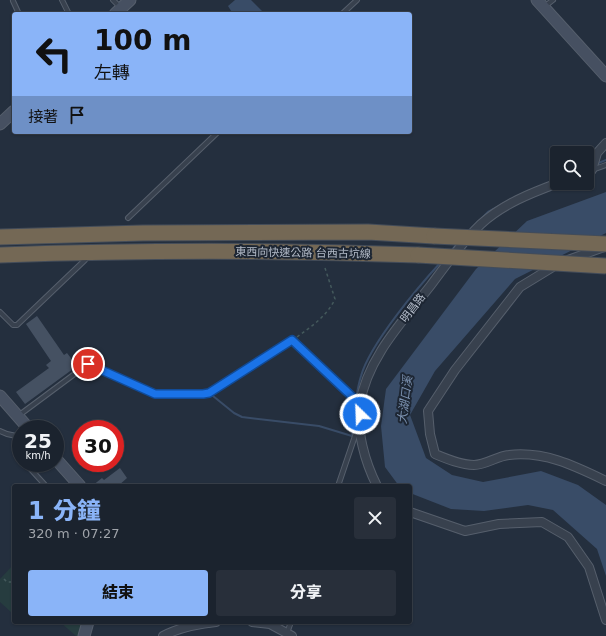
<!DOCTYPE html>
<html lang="zh-TW">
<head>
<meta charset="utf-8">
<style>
	body { margin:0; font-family:"DejaVu Sans","Noto Sans TC",sans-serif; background:#282f3a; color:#f1f3f6; height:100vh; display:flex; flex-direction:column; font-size:15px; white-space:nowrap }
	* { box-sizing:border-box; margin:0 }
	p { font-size:13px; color:#a0a4aa }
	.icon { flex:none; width:22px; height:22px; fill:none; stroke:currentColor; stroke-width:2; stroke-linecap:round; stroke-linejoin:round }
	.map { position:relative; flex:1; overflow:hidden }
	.sheet { position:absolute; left:12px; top:484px; width:400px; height:140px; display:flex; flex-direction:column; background:#1b232e; border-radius:4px; box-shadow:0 1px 3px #0004,0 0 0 1px #39404a }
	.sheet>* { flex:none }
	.top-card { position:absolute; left:12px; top:12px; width:400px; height:122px; border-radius:4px; box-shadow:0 1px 3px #0004,0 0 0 1px #39404a; background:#8ab4f8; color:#111; overflow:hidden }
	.tools { position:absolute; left:550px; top:146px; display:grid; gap:8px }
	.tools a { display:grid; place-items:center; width:44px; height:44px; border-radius:4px; background:#1b232e; box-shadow:0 1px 3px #0004,0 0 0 1px #39404a; font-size:20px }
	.speed { position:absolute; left:12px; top:420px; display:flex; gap:8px; font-size:20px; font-weight:700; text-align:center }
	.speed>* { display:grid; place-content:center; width:52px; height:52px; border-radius:50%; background:#1b232e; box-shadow:0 1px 3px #0004,0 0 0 1px #39404a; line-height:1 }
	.speed small { font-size:10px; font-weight:400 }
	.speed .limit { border:6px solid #d22; background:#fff; color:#111 }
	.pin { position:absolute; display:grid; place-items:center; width:34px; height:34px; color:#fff; margin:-17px; border:2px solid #fff; border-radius:50%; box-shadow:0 1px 4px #0007 }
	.me { position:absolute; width:44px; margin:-22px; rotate:336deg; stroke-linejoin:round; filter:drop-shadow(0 0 3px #0008) }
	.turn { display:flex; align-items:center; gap:14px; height:84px; padding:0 16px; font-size:18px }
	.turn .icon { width:52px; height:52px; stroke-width:2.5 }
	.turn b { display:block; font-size:28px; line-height:34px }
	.then { display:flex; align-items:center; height:38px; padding:0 16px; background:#0003; gap:8px; font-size:15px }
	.round { display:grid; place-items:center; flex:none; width:42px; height:42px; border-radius:4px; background:#282f3a }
	.overview { display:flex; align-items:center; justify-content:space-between; height:68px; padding:0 16px }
	h1 { font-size:24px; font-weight:800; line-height:30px; color:#8ab4f8 }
	.button { display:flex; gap:8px; margin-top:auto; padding:8px 16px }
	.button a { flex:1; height:46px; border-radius:4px; background:#8ab4f8; color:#111; font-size:16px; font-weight:800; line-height:46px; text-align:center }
	.button a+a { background:#282f3a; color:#f1f3f6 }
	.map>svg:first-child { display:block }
	.green { fill:#263c3f }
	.water { fill:#394c67 }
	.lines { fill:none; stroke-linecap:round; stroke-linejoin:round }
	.stream { stroke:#394c67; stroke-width:2 }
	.building { fill:#455162 }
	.lane-casing { stroke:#565f6c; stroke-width:6 }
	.street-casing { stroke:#565f6c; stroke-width:10 }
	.secondary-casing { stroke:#565f6c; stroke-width:13 }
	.highway-casing { stroke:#434c59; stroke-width:17 }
	.path { stroke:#44595c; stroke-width:1.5; stroke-dasharray:3 3; stroke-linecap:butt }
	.lane { stroke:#38414e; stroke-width:4 }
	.street { stroke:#38414e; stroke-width:8 }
	.secondary { stroke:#465061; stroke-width:11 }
	.highway { stroke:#746855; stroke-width:15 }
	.highway-bridge-casing { stroke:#434c59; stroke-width:17; stroke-linecap:butt }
	.highway-bridge { stroke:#746855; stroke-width:15 }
	.route-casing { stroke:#114b97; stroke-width:10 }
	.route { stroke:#1a73e8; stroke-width:7 }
	.labels { text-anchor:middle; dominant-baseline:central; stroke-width:4; stroke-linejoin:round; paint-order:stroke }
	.street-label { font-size:11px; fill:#b4bcc9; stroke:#1d2633 }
	.water-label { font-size:12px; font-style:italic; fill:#7c92b1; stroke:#1d2633 }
</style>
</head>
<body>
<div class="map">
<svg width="606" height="636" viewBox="0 0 606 636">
	<rect width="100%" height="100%" fill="#242f3e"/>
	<g class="green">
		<polygon points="14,564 14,612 12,613 0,602 0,579"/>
		<polygon points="60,622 83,622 79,636 76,636"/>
	</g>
	<g class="water">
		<polygon points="235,0 251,0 265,14 233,14 228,6"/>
		<polygon points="606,192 606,233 515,279 435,371 410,415 426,458 452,475 483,482 541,471 578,485 606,505 606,576 597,549 553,510 528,505 484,511 451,509 410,493 410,486 399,486 385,467 381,426 386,389 476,269 527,221"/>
	</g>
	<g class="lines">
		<g class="stream">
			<polyline points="596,164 606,160"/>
			<polyline points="587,167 592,165"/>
			<polyline points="471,229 488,212 514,198"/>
			<polyline points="451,251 458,243"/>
			<path d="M213,396L234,413L242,417L319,426L352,436C354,416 355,395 361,376C370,344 418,287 441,262"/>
		</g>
	</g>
	<g class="building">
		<polygon points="37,316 64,355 67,353 77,366 25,404 16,392 49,368 46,365 51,361 26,324"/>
		<polygon points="120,468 127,478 118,486 92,486 102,478 104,480"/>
	</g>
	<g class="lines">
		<defs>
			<g id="lane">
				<polyline points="62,0 69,14"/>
				<polyline points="113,0 120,7"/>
				<polyline points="13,1 19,14"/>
				<polyline points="544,7 553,0"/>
				<polyline points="342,14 357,0"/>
				<polyline points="592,170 606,165"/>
				<polyline points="128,218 218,132"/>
				<polyline points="0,312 13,325 17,325 85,260"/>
				<polyline points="18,416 88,364 155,395 203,394 209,393 292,340 359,404"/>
				<polyline points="0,431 7,434 21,437"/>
				<polyline points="21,440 18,454 21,458"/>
				<polyline points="25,463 46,486"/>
				<polyline points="338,486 357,430"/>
				<polyline points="287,633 291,622"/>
			</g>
			<g id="street">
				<polyline points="587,172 592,170 597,153 606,143"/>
				<polyline points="568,260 604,247"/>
				<path d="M556,265L520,287L455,370L428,411L430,434L435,454C447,459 461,465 474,465C486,465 497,456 509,455C545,451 575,466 606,481"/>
				<path d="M377,486C365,462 356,431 360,404C367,358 403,321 431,285C446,265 462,242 481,224C503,204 531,193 558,183"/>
				<polyline points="410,512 465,531 499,524 542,522 568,537 589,567 606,620"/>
				<polyline points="252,622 270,624 292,636"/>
				<path d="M163,636C180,627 197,624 216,622"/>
			</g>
			<g id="secondary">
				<polyline points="537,0 606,76"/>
				<polyline points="115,14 130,0"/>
				<polyline points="0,124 14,111"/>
				<polyline points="0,396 29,429"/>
				<polyline points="55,458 80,486"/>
				<polyline points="84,636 88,622"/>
			</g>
			<g id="highway">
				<polyline points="0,237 143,233 368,232 434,236"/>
				<path d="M0,255C139,250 279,250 418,255"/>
			</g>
		</defs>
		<use href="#lane" class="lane-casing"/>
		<use href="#street" class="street-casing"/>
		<use href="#secondary" class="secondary-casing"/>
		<use href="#highway" class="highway-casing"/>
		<g class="path">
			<path d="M297,337C312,326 327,316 335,299L325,268"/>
			<polyline points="4,579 7,582 14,582"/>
		</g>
		<use href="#lane" class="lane"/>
		<use href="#street" class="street"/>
		<use href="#secondary" class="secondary"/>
		<use href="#highway" class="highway"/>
		<defs>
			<g id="highway-bridge">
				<polyline points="434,236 606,244"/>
				<polyline points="418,255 606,266"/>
			</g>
		</defs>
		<use href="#highway-bridge" class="highway-bridge-casing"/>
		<use href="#highway-bridge" class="highway-bridge"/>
	</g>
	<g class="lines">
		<defs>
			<polyline id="route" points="88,364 155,394 203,394 209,393 292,340 360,404 360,414"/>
		</defs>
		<use href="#route" class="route-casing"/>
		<use href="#route" class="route"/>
	</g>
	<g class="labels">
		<g class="street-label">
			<text transform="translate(303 253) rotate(1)">東西向快速公路 台西古坑線</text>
			<text transform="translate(413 308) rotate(-53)">明昌路</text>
		</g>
		<g class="water-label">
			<text transform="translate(405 400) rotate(-83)">大湖口溪</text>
		</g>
	</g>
</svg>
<div class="tools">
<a><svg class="icon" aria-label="search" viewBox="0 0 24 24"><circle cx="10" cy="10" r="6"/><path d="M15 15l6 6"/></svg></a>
</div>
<div class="speed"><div>25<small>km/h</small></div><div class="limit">30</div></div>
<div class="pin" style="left:88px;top:364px;background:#d93025"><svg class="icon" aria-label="arrive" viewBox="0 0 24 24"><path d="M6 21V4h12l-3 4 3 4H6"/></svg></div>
<svg class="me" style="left:360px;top:414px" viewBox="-20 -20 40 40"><circle r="17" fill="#1a73e8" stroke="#fff" stroke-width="3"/><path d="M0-11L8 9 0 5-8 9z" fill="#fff"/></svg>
<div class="top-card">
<div class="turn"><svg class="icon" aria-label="left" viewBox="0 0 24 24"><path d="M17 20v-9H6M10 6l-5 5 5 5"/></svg><div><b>100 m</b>左轉</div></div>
<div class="then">接著<svg class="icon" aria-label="arrive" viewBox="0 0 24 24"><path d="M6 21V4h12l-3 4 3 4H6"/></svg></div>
</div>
<section class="sheet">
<div class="overview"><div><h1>1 分鐘</h1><p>320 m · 07:27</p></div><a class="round"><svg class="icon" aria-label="close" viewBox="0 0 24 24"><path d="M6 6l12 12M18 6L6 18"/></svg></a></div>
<div class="button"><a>結束</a><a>分享</a></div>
</section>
</div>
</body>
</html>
